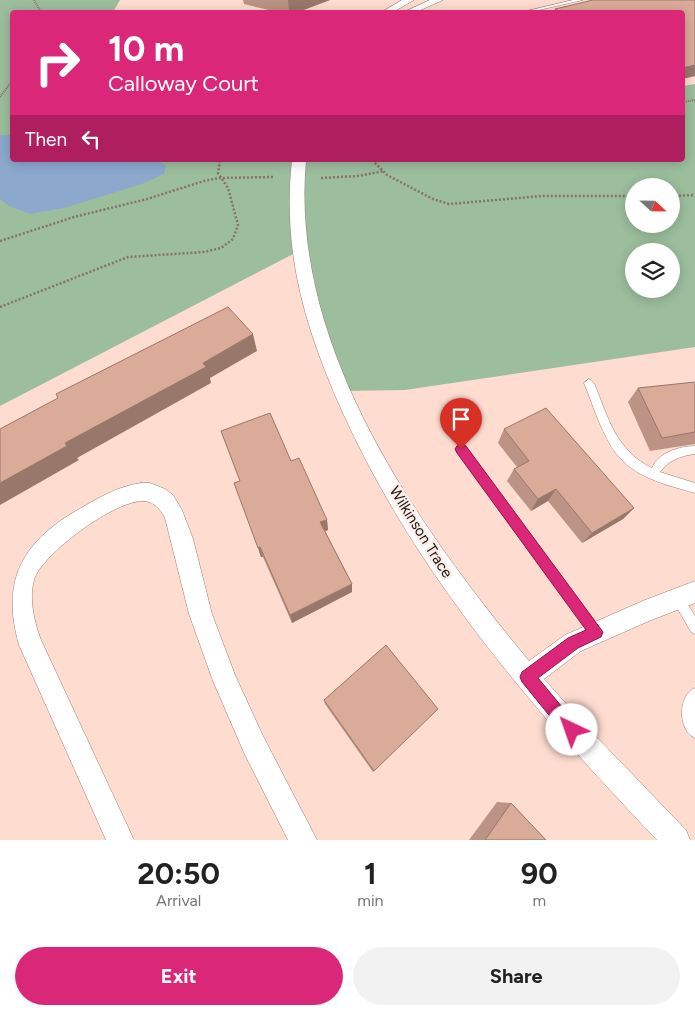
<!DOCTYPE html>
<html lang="en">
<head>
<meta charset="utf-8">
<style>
	body { margin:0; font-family:Figtree,sans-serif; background:#f2f2f2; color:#222; height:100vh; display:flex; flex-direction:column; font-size:19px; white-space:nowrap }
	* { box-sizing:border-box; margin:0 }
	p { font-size:16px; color:#767676 }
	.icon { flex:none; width:28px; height:28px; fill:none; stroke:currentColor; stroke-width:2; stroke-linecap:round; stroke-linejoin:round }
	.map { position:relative; height:840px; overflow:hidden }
	.drawer { display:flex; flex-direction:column; background:#fff; flex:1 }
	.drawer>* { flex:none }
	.hud { position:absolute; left:10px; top:10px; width:675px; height:152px; border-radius:5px; box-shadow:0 2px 12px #0003; background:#db2777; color:#fff; overflow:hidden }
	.needle { width:32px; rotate:112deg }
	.buttons { position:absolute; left:625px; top:178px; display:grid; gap:10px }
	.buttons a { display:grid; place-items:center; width:55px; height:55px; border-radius:50%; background:#fff; box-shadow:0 2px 12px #0003; font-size:25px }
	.pin { position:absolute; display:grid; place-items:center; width:42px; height:42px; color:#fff; margin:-51px -21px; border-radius:50% 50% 50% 0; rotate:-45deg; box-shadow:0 0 5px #0007 }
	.pin .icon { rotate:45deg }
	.me { position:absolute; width:55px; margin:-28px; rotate:318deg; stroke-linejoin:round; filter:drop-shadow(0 0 4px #0008) }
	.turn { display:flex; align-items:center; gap:18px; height:105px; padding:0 15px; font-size:22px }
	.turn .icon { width:65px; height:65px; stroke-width:2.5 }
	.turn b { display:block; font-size:35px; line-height:42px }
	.then { display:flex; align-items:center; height:48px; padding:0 15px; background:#0003; gap:10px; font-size:19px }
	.eta { display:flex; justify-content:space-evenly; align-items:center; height:85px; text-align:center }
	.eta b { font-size:30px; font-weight:700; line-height:35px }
	.cta { display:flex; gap:10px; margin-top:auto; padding:10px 15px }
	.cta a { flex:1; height:58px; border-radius:30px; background:#db2777; color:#fff; font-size:20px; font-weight:700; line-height:58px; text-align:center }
	.cta a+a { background:#f2f2f2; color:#222 }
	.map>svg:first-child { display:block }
	.green { fill:#9cbe9d; fill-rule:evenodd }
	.water { fill:#8ca9cd }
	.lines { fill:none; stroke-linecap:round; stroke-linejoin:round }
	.lane-casing { stroke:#9c7d72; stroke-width:1 }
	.street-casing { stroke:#9c7d72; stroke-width:1 }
	.path-far1 { stroke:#877169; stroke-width:2; stroke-dasharray:1 1; stroke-linecap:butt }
	.path { stroke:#877169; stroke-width:2.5; stroke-dasharray:2 2; stroke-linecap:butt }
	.lane { fill:#fff; fill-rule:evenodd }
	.street { fill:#fff; fill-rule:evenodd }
	.wall { fill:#bc9384 }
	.shaded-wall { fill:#99786c }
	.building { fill:#dbab9a; stroke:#99786c }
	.route { fill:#db2777; stroke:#8e194d }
	.labels { text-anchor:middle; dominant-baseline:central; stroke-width:5; stroke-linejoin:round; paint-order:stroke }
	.street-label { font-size:15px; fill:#1c110d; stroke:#fceee9 }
</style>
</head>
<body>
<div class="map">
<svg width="695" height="840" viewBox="0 0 695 840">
	<rect width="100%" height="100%" fill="#fedcd0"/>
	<path class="green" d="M0,0H120L113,12H12V160H682L683,86L695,84V347L405,390L342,391L299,251L0,406ZM634,186H671V224H634ZM634,251H671V289H634Z"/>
	<polygon class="water" points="0,135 12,135 12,160 154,160 166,165 164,174 142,184 64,208 30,214 9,206 0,199"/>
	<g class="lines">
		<defs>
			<g id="lane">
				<polygon points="573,0 583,0 530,12 527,11"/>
				<path d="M589,379L594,383C608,417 616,451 652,468C660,452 677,447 695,446V454C680,456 669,460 660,472L695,483V493C671,486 643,480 624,462C603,442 595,409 584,383Z"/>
				<polygon points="461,445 465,446 600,628 602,632 600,636 596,638 592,636 457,452 456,449 457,446"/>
				<polygon points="678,593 682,595 695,616 695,634 691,632 672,599 674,595"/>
				<path d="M695,688V738C678,731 677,696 695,688Z"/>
			</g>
			<g id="street">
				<polygon points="402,0 414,0 393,12 382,12"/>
				<polygon points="430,0 443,0 416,12 404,12"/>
				<path d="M292,160H306C289,346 416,524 529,661L565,635L645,600L695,581V603L649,621L581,651L544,679L585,725L686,830L690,840H657C534,711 416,575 342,411C305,328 282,252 292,160Z"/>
				<path d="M141,483H150L165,489L173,495L182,510L193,539L212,614L235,675L263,736L317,840H288L245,755L213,681L189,614L165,518C162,512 156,504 149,502C123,493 45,552 35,577C28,597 34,621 41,640L134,840H106L19,645C0,578 24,540 81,508C100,497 119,486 141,483Z"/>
			</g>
		</defs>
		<use href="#lane" class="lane-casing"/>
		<use href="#street" class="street-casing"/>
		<g class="path-far1">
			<polyline points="34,0 41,12"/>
			<polyline points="0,97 12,81"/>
			<polyline points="682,102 695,100"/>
		</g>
		<g class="path">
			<polyline points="372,160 387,175 433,199 449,204 542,196 634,196"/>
			<polyline points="321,178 358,176 384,171"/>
			<polyline points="671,196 695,195"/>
			<polyline points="0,241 74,217 147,199 204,181 219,178 273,177"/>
			<polyline points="0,307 128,257 204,252 221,248 233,239 238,225 228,188 218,173 220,160"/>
		</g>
		<use href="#lane" class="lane"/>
		<use href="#street" class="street"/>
	</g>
	<g class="wall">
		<polygon points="243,0 330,0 298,12 277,12 244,4"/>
		<polygon points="695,0 695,76 682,79 682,12 554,12 555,9"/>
		<polygon points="695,382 695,444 650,451 628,402 638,388"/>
		<polygon points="504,429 634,508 623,519 582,543 548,501 531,511 507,481 514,469 517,467 498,443"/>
		<polygon points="221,431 291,461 327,520 328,530 325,531 352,584 352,592 292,623 263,557 261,557 240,481"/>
		<polygon points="324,700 374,771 373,772 325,704"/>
		<polygon points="497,802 511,803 546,840 469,840"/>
	</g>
	<g class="shaded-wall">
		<polygon points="288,0 330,0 298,12 289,12"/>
		<polygon points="695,65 695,76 682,79 682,68"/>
		<polygon points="253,334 257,351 210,378 211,383 77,458 79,460 0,505 0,483 65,443 203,363"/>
		<polygon points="556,489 548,501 531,511 538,499"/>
		<polygon points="634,508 623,519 582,543 592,533"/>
		<polygon points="327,520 328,530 321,533 320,522"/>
		<polygon points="260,547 263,557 261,557 258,548"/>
		<polygon points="352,584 352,592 292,623 290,615"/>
	</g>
	<g class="building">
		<polygon points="593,0 695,0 695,65 682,68 682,12 561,12 555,9"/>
		<polygon points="228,307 253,334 203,363 206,367 65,443 67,446 0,483 0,429 58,398 56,394"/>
		<polygon points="695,382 695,432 662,438 638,388"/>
		<polygon points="546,408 634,508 592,533 556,489 538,499 514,469 529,461 504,429"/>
		<polygon points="270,413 291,461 299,458 327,520 320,522 352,584 290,615 260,547 258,548 234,483 240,481 221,431"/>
		<polygon points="386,645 438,709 374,771 324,700"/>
		<polygon points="511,803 546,840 485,840"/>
	</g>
	<polygon class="route" points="461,444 466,446 603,632 601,637 578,648 538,678 577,725 580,730 577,736 572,738 566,736 522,682 520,677 522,672 568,638 586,630 457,453 455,449 457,446"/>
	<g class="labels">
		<g class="street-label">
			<text transform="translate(421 532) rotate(58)">Wilkinson Trace</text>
		</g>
	</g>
</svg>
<div class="buttons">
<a><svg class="needle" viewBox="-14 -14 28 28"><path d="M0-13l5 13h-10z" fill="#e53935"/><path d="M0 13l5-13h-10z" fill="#767676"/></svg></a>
<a><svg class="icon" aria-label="layers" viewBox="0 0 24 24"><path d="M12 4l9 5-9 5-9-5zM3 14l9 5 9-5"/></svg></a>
</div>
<div class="pin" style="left:461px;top:449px;background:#d93025"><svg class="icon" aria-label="arrive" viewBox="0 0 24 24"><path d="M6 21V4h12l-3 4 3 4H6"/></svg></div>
<svg class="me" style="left:572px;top:730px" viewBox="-20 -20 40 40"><circle r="19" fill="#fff"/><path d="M0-13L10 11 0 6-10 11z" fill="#db2777"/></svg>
<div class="hud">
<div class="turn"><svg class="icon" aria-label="right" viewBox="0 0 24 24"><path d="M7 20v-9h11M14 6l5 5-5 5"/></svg><div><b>10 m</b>Calloway Court</div></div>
<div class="then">Then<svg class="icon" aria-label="left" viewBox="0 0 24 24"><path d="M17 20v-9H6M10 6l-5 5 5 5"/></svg></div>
</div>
</div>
<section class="drawer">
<div class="eta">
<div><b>20:50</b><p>Arrival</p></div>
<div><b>1</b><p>min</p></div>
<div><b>90</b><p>m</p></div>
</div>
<div class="cta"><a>Exit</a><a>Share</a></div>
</section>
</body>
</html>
